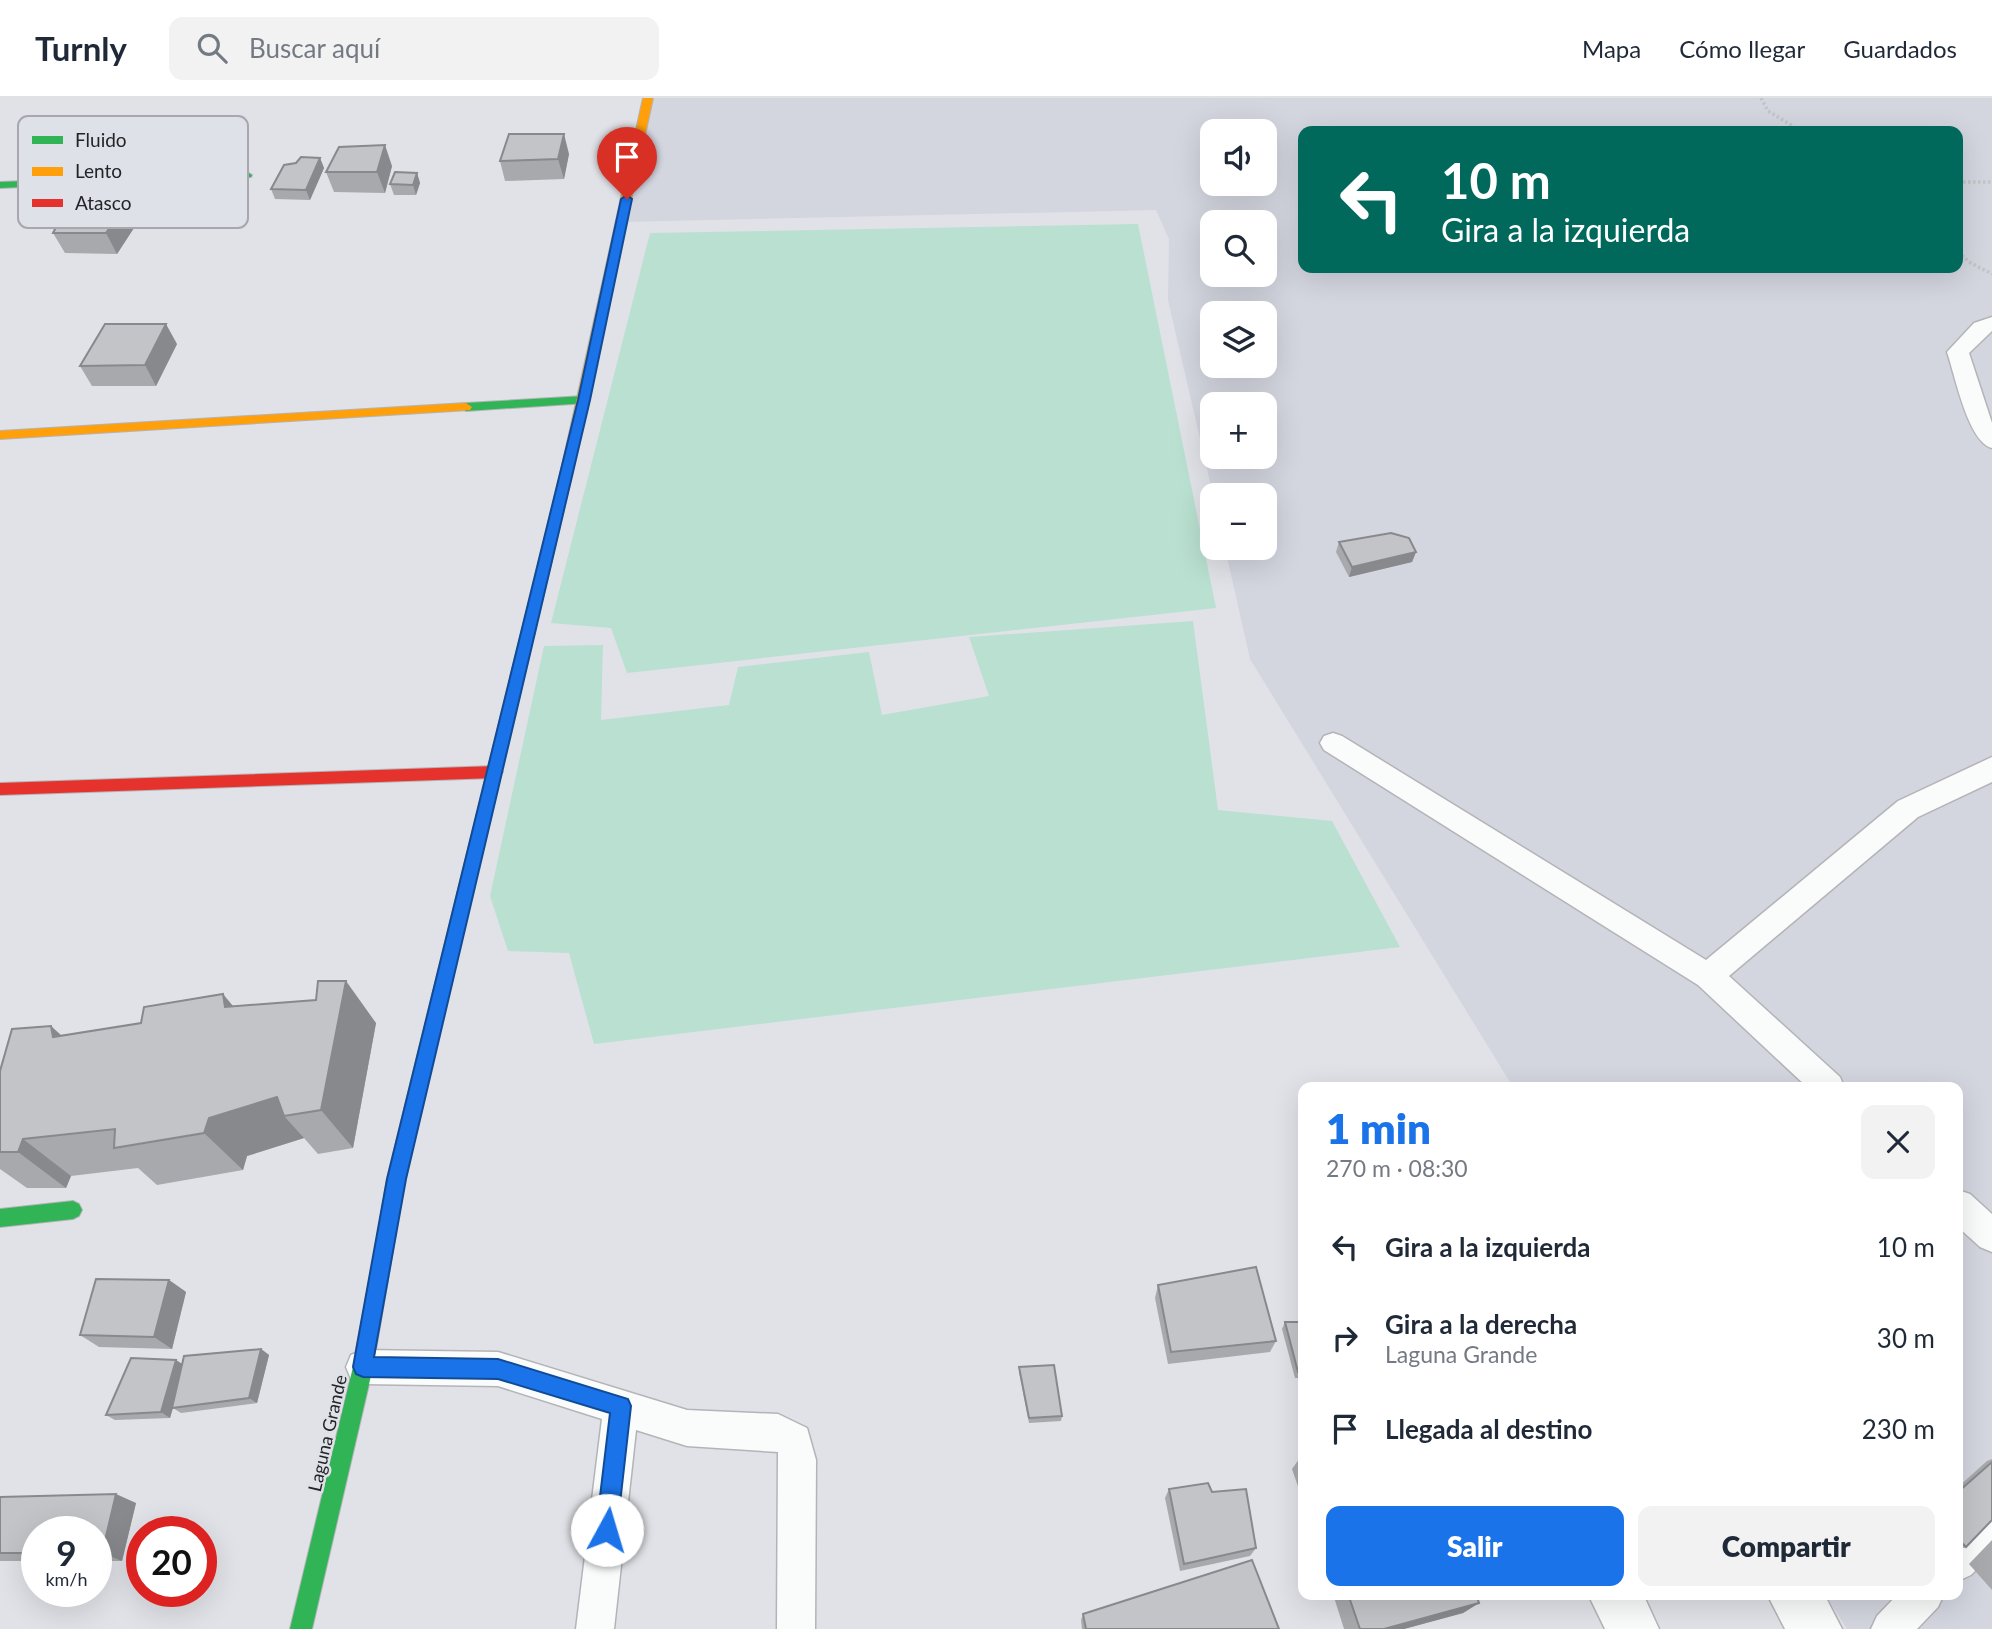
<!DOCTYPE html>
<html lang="es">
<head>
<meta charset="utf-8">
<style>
	body { margin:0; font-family:Lato,sans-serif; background:#f2f2f3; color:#1f2937; height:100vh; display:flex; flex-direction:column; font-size:26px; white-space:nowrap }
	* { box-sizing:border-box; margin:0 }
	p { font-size:23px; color:#747a83 }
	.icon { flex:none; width:38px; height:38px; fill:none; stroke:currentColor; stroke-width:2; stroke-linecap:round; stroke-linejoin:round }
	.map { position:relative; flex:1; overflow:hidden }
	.drawer { position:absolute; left:1298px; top:984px; width:665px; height:518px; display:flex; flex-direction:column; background:#fff; border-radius:14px; box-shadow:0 7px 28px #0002 }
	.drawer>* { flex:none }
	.hud { position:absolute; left:1298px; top:28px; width:665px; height:147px; border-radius:14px; box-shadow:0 7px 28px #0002; background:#00695c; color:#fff; overflow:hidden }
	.fabs { position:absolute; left:1200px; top:21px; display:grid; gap:14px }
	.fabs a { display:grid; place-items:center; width:77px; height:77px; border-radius:14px; background:#fff; box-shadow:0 7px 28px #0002; font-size:35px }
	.speed { position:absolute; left:21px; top:1418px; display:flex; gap:14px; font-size:35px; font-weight:700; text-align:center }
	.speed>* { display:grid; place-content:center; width:91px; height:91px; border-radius:50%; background:#fff; box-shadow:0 7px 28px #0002; line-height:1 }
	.speed small { font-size:18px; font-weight:400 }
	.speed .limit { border:10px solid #d22; background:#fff; color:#111 }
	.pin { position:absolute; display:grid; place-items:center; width:60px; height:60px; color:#fff; margin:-72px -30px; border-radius:50% 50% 50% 0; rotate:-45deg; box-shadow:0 0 7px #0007 }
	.pin .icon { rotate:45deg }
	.me { position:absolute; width:77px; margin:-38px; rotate:6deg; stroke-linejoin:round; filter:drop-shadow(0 0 5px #0008) }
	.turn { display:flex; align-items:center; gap:24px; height:147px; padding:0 28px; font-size:32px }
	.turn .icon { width:91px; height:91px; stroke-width:2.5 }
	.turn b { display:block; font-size:49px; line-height:60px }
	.round { display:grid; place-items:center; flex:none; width:74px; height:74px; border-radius:14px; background:#f2f2f3 }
	.head { display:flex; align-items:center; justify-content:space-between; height:119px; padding:0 28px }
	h1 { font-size:42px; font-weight:800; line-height:52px; color:#1a73e8 }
	.action { display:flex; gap:14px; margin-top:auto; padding:14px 28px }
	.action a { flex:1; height:80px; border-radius:14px; background:#1a73e8; color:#fff; font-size:28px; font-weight:800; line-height:80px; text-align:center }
	.action a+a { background:#f2f2f3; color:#1f2937 }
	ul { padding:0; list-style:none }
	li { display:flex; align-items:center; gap:21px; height:91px; padding:0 28px }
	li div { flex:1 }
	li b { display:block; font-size:26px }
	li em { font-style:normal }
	header { display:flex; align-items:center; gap:42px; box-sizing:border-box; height:98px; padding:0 35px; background:#fff; border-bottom:2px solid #e0e1e3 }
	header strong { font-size:33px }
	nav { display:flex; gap:38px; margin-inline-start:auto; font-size:24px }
	.search { width:490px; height:63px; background:#f2f2f3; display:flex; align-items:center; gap:18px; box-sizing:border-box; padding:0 24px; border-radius:14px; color:#747a83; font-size:26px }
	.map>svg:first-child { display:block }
	.built { fill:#d3d5df; fill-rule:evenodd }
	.green { fill:#b9e0d0 }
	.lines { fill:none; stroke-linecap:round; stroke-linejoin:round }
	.lane-casing { stroke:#b4b4b8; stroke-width:3 }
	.street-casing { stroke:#b4b4b8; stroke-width:3 }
	.fast-casing { stroke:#b4b4b8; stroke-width:2 }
	.slow-casing { stroke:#b4b4b8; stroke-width:2 }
	.jam-casing { stroke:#b4b4b8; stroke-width:2 }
	.path { stroke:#c3c4c5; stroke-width:3.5; stroke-dasharray:2.5 2.5; stroke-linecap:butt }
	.lane { fill:#fafbfb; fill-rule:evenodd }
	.street { fill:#fafbfb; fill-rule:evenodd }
	.fast { fill:#30b455; fill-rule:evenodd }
	.slow { fill:#ff9f0a; fill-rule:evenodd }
	.jam { fill:#e5322d; fill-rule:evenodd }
	.wall { fill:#a8a9ac }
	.shaded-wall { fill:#88898c }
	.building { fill:#c3c4c8; stroke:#88898c; stroke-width:2 }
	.route { fill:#1a73e8; stroke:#114b97; stroke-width:2 }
	.labels { text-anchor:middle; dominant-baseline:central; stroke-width:5; stroke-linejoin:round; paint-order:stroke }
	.street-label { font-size:18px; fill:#242427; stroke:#dfe1e9 }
	.key { fill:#dfe1e9; stroke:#a7a8af; stroke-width:2 }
	.key-label { font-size:19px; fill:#242427 }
</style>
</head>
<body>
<header>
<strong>Turnly</strong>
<div class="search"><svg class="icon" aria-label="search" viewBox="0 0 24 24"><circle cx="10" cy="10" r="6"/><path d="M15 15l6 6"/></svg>Buscar aquí</div>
<nav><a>Mapa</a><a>Cómo llegar</a><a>Guardados</a></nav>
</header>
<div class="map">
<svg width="1992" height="1531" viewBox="0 0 1992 1531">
	<rect width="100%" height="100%" fill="#e1e2e7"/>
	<path class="built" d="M652,0H1992V1531H1847L1825,1496H1958V989H1513L1250,561L1225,450H1265V397H1213L1168,202L1169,141L1156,112L622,124ZM1213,33H1265V86H1213ZM1304,33H1958V170H1304ZM1213,124H1265V177H1213ZM1213,215H1265V268H1213ZM1213,306H1265V359H1213Z"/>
	<g class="green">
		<polygon points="1138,126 1216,510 627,575 611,530 551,525 650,135"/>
		<polygon points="1193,523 1218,712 1332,723 1400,849 594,946 569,855 508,853 490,798 544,548 603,547 601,622 729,607 738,569 869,554 882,617 989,598 969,539"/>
	</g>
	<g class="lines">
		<defs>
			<g id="lane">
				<path d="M1992,219V233L1969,255L1992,325V350C1968,344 1955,277 1947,254L1974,225Z"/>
				<polygon points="1333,635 1342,638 1706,862 1898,703 1992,659 1992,684 1918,719 1729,878 1840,979 1844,989 1807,989 1698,887 1324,652 1320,645 1324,638"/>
				<polygon points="1958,1092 1970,1096 1992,1116 1992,1154 1980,1149 1958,1129"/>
				<polygon points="363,1252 498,1254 687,1312 778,1316 807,1330 816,1362 815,1531 777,1531 778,1354 687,1348 636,1332 614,1531 576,1531 602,1321 498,1288 363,1286 351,1281 346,1269 351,1257"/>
				<polygon points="1992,1412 1992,1456 1971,1477 1958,1483 1958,1438 1979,1417"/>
				<polygon points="1898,1496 1944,1496 1938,1509 1917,1531 1871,1531 1877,1518"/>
			</g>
			<g id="street">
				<polygon points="1588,1496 1643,1496 1659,1531 1605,1531"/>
				<polygon points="1767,1496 1824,1496 1842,1531 1785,1531"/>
			</g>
			<g id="fast">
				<polygon points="247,74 252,77 251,79 0,90 0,84"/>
				<polygon points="584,298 588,299 588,305 466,313 460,309 466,305"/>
				<polygon points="566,373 572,377 459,853 457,858 451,860 445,858 443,853 560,377"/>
				<polygon points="73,1103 79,1106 82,1112 79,1118 73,1121 0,1129 0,1111"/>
				<polygon points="385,1137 392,1140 394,1146 373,1269 312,1531 290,1531 353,1269 376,1146 378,1140"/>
			</g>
			<g id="slow">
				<polygon points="643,0 653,0 572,377 566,381 560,377"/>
				<polygon points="466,305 472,309 470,312 0,341 0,333"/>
			</g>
			<g id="jam">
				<polygon points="495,668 503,674 495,680 0,697 0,685"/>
				<polygon points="451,846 457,848 459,853 405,1081 394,1146 392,1152 385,1155 378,1152 376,1146 387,1081 443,853 445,848"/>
			</g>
		</defs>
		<use href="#lane" class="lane-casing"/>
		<use href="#street" class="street-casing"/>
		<use href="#fast" class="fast-casing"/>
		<use href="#slow" class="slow-casing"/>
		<use href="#jam" class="jam-casing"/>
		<g class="path">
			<polyline points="1761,0 1768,13 1801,33"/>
			<polyline points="1958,84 1992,84"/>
			<polyline points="1958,154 1969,164 1992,176"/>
		</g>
		<use href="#lane" class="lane"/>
		<use href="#street" class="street"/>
		<use href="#fast" class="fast"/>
		<use href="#slow" class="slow"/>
		<use href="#jam" class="jam"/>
	</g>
	<g class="wall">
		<polygon points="569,56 564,81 505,83 500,63"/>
		<polygon points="320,60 324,70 310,102 275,101 271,91 296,65"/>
		<polygon points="392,68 385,95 334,94 326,74"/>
		<polygon points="417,75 420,85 416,97 394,97 390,86"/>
		<polygon points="158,93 117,156 65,155 53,135"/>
		<polygon points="177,246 156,288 92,288 80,268"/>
		<polygon points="1339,444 1416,454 1412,464 1349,479 1336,454"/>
		<polygon points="233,908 376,925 353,1050 318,1056 304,1040 247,1058 243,1072 157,1087 138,1070 71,1078 66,1090 27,1090 0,1071 0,973 62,938 141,925"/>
		<polygon points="169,1182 186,1194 172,1251 99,1249 80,1237"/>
		<polygon points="1158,1187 1276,1243 1270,1254 1168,1266 1155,1200"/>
		<polygon points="1285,1224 1304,1224 1304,1280 1295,1280 1282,1231"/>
		<polygon points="261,1251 269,1257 257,1305 181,1315 173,1310 170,1320 115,1322 106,1317 176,1262 182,1266"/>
		<polygon points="1019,1269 1062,1318 1061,1323 1029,1325 1019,1274"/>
		<polygon points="1302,1357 1304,1357 1304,1406 1292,1371"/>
		<polygon points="1992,1361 1992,1422 1966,1449 1958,1452 1958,1389 1987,1363"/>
		<polygon points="1169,1391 1212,1394 1256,1450 1250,1458 1180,1473 1165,1400"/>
		<polygon points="0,1399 136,1405 122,1463 96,1463 96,1433 37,1433 37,1463 0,1463"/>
		<polygon points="1992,1442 1992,1492 1969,1466"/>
		<polygon points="1333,1496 1476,1496 1479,1505 1463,1515 1404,1531 1344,1531"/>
		<polygon points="1083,1516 1279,1531 1082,1531 1081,1522"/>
	</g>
	<g class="shaded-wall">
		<polygon points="564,36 569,56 564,81 558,61"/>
		<polygon points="385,47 392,68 385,95 377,74"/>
		<polygon points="320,60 324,70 310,102 306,92"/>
		<polygon points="148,73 158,93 117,156 106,135"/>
		<polygon points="417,75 420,85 416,97 413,87"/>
		<polygon points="166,226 177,246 156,288 145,267"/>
		<polygon points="1416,454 1412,464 1349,479 1352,469"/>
		<polygon points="346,883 376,925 353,1050 321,1012"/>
		<polygon points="223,896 258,938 225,909"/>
		<polygon points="51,928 95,968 53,939"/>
		<polygon points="277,999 284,1018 304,1040 247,1058 243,1072 204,1035 209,1020"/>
		<polygon points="23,1041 71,1078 66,1090 18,1054"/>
		<polygon points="169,1182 186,1194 172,1251 154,1239"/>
		<polygon points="261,1251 269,1257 257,1305 249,1300"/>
		<polygon points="176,1262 185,1268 170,1320 161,1314"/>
		<polygon points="116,1396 136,1405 122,1463 102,1455"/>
		<polygon points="1479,1505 1463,1515 1404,1531 1384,1531"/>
	</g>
	<g class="building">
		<polygon points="509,36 564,36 558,61 500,63"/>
		<polygon points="385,47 377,74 326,74 339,49"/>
		<polygon points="301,59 320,60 306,92 271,91 284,67 296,65"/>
		<polygon points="148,73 106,135 53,135 84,74"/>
		<polygon points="395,74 417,75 413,87 390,86"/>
		<polygon points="105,226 166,226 145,267 80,268"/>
		<polygon points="1391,435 1409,440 1416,454 1352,469 1339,444"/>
		<polygon points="318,883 346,883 321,1012 284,1018 277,999 209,1020 204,1035 114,1050 115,1031 23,1041 18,1054 0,1054 0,973 12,931 51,928 53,939 141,925 144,909 223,896 225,909 316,902"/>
		<polygon points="1256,1169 1276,1243 1171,1254 1158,1187"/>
		<polygon points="96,1181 169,1182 154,1239 80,1237"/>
		<polygon points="1285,1224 1304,1224 1304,1274 1298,1274"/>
		<polygon points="261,1251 249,1300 172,1310 184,1258"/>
		<polygon points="131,1260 176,1262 161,1314 106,1317"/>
		<polygon points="1054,1267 1062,1318 1029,1320 1019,1269"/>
		<polygon points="1992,1364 1992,1422 1966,1449 1958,1441 1958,1394"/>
		<polygon points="1208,1385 1212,1394 1246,1391 1256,1450 1184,1466 1169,1391"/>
		<polygon points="116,1396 102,1455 96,1455 96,1433 37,1433 37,1455 0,1455 0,1399"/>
		<polygon points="1252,1462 1279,1531 1086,1531 1083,1516"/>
		<polygon points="1348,1496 1476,1496 1479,1505 1384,1531 1360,1531"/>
	</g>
	<polygon class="route" points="627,97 632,101 590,302 406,1081 374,1259 498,1261 628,1301 631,1308 617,1432 614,1439 607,1443 599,1439 596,1432 610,1315 498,1281 363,1279 356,1276 353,1269 387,1081 578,302 621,101"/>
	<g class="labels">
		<g class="street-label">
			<text transform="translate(327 1335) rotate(-77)">Laguna Grande</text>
		</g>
	</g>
	<rect x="18" y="18" width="230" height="112" rx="10" class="key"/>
	<rect x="32" y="38" width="31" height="8" fill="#30b455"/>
	<rect x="32" y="69" width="31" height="9" fill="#ff9f0a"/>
	<rect x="32" y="101" width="31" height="8" fill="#e5322d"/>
	<g class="key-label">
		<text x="75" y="49">Fluido</text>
		<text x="75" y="80">Lento</text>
		<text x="75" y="112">Atasco</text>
	</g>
</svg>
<div class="fabs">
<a><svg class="icon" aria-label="sound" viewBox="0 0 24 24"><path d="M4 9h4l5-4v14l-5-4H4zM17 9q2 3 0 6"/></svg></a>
<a><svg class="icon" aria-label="search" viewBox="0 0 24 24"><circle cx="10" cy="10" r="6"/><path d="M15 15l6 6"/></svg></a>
<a><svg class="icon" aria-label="layers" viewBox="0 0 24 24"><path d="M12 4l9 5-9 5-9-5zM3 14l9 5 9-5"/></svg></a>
<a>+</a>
<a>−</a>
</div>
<div class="speed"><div>9<small>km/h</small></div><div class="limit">20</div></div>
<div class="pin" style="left:627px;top:101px;background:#d93025"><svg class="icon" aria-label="arrive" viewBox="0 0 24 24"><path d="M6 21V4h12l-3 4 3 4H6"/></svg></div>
<svg class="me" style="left:607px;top:1432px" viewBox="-20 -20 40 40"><circle r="19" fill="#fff"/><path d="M0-13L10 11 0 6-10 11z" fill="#1a73e8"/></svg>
<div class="hud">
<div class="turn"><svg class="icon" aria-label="left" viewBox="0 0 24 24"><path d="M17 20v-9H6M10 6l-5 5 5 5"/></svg><div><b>10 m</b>Gira a la izquierda</div></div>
</div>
<section class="drawer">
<div class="head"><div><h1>1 min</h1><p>270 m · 08:30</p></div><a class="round"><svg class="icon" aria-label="close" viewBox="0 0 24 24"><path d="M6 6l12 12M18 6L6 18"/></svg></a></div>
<ul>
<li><svg class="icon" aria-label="left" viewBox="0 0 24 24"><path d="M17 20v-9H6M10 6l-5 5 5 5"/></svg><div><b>Gira a la izquierda</b></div><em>10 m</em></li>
<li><svg class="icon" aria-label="right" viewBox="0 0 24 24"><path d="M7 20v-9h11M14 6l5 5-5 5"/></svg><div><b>Gira a la derecha</b><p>Laguna Grande</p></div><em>30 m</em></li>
<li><svg class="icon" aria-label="arrive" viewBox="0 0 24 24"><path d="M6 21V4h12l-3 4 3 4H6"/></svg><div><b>Llegada al destino</b></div><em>230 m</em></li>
</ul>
<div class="action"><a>Salir</a><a>Compartir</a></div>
</section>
</div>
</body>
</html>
